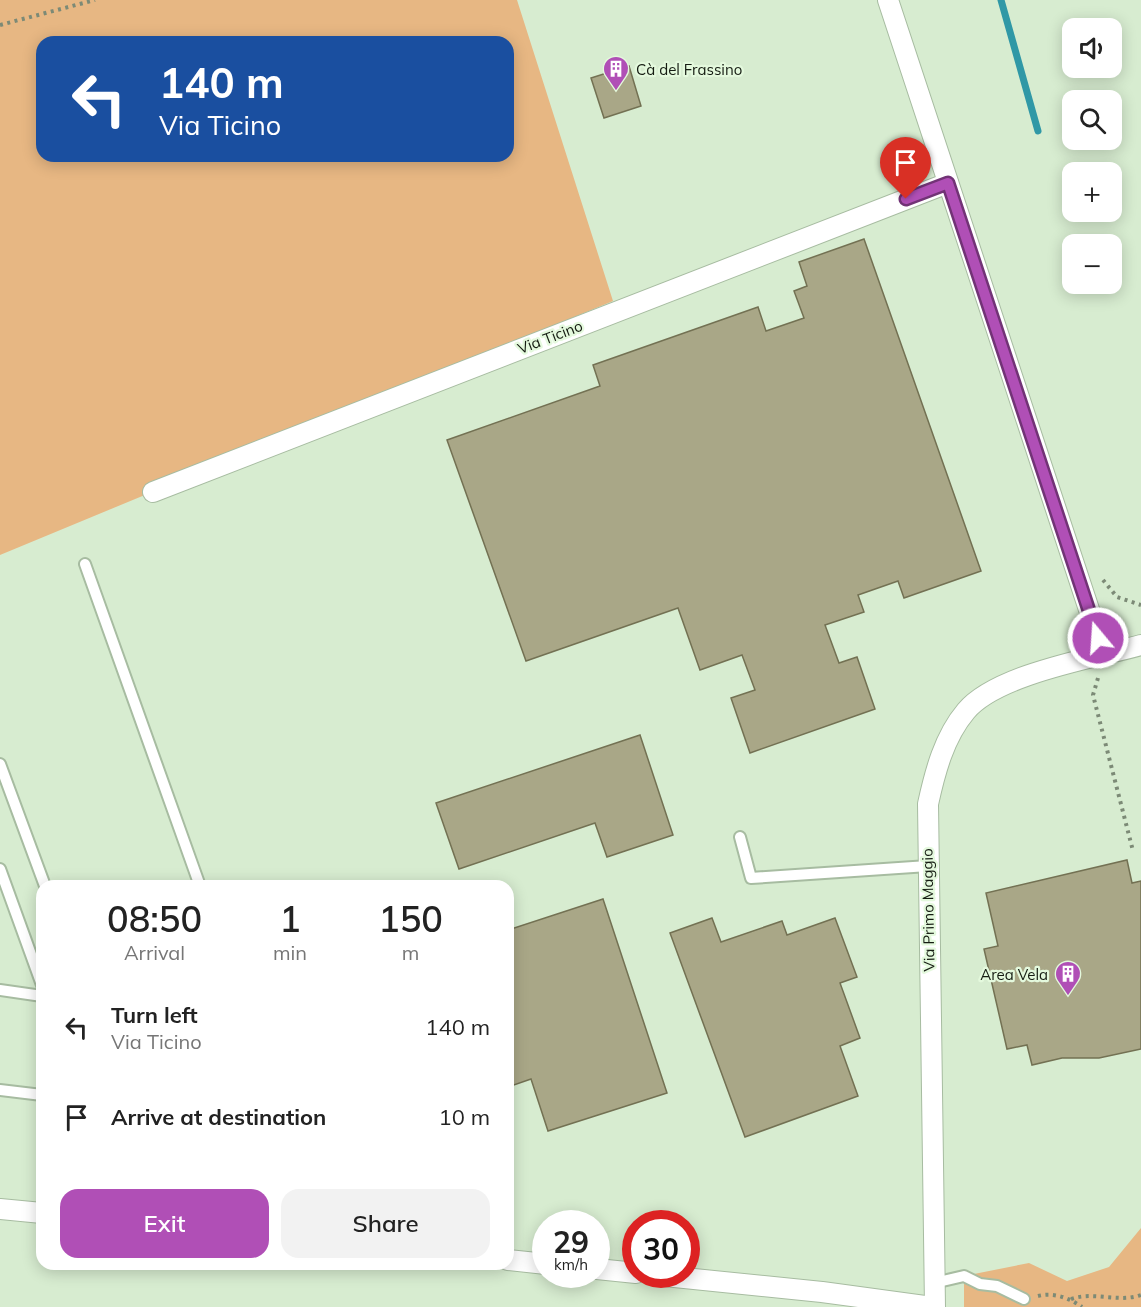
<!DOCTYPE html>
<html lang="en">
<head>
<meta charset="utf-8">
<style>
	body { margin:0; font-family:Mulish,sans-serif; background:#f2f2f2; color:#222; height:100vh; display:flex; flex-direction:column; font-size:22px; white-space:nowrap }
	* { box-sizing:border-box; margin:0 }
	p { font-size:20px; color:#767676 }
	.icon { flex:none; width:33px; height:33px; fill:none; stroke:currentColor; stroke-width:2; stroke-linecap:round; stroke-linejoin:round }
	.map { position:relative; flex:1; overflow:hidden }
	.details { position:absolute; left:36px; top:880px; width:478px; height:390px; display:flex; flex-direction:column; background:#fff; border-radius:18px; box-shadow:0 3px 15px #0003 }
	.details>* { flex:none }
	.banner { position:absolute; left:36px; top:36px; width:478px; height:126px; border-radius:18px; box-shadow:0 3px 15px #0003; background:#1a4fa0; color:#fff; overflow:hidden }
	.fabs { position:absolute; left:1062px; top:18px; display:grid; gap:12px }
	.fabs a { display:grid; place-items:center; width:60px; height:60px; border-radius:12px; background:#fff; box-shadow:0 3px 15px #0003; font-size:30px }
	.speed { position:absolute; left:532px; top:1210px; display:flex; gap:12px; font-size:30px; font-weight:700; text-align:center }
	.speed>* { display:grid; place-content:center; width:78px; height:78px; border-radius:50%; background:#fff; box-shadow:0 3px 15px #0003; line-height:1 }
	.speed small { font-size:15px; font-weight:400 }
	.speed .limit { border:9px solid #d22; background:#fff; color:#111 }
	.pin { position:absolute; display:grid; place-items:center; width:51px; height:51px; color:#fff; margin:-62px -26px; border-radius:50% 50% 50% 0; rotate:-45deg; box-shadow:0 0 6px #0007 }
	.pin .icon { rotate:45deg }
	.me { position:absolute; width:66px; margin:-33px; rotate:342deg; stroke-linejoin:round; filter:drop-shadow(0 0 4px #0008) }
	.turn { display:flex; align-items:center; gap:21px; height:126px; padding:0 24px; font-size:27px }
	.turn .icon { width:78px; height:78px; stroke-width:2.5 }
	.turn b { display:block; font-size:42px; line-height:51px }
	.eta { display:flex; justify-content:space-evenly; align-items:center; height:102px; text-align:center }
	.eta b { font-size:36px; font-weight:600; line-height:42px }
	.button { display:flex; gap:12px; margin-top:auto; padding:12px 24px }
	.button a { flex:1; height:69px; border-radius:18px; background:#b04fb6; color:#fff; font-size:24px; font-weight:600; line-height:69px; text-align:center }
	.button a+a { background:#f2f2f2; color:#222 }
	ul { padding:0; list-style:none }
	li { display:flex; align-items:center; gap:18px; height:90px; padding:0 24px }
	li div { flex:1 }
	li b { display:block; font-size:22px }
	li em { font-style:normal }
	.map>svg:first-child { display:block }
	.green { fill:#e7b783; fill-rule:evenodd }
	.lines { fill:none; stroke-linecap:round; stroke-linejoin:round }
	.stream { stroke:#3098a6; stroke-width:7 }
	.building { fill:#a9a787; stroke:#737153; stroke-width:1.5 }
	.lane-casing { stroke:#a7bca1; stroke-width:14 }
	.street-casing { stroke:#a7bca1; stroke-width:22 }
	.path { stroke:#7c8a76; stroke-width:4; stroke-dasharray:3 4.5; stroke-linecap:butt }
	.lane { stroke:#fff; stroke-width:10 }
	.street { stroke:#fff; stroke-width:20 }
	.route-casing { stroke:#723376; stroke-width:15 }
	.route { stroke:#b04fb6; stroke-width:10 }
	.labels { text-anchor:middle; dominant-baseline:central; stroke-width:4.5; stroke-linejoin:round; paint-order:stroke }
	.poi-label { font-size:15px; fill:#151c12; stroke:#e4f9dd; text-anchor:start }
	.street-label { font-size:15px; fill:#151c12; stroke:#e4f9dd }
</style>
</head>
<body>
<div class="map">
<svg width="1141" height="1307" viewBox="0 0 1141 1307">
	<rect width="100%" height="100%" fill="#d7ecd0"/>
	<g class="green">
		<path d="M0,0H517L613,301L0,555ZM42,42H508V156H42Z"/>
		<polygon points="1141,1228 1141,1307 964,1307 964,1276 1029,1263 1067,1281 1109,1267"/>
	</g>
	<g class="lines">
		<polyline class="stream" points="1001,0 1038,131"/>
	</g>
	<g class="building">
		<polygon points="629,66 641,106 604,118 591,78"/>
		<polygon points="864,239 981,571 904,598 898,581 858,595 864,612 825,625 839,663 857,657 875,709 750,753 731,698 755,690 742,655 700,670 678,608 526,661 447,440 600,386 593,365 758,307 766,331 804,318 794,291 807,286 799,262"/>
		<polygon points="640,735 673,835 607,857 595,823 459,869 436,803"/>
		<polygon points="1127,860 1132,883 1141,881 1141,1049 1099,1058 1062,1058 1032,1065 1027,1045 1007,1049 984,949 998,946 986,893"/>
		<polygon points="603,899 667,1093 548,1131 531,1079 508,1087 508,930"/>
		<polygon points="712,918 721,942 782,921 787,935 835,918 857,977 840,983 860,1038 840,1046 858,1096 745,1137 670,933"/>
	</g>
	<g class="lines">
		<defs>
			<g id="lane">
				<polyline points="85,564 200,886"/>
				<polyline points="0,764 45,886"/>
				<polyline points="740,837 751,878 928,866"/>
				<polyline points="0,869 42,985"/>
				<polyline points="0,990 42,996"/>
				<polyline points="0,1090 42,1095"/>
				<polyline points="934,1283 964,1276 980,1284 997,1286 1024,1299"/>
			</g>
			<g id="street">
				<polyline points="888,0 1104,655"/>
				<polyline points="153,492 948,183"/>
				<polyline points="0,1209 42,1213"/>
				<polyline points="508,1260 546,1264"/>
				<polyline points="597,1269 636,1273"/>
				<polyline points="655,1275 822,1292 932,1307"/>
				<path d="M935,1307L928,804C935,772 944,737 966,711C997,674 1094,658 1141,645"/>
			</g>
		</defs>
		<use href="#lane" class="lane-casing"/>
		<use href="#street" class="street-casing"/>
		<g class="path">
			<polyline points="0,25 95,0"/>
			<polyline points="1103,580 1117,597 1141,605"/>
			<polyline points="1098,678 1093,695 1133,851"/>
			<path d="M1038,1296C1054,1292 1069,1298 1082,1307"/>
			<path d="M1071,1299C1094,1291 1118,1303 1141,1295"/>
		</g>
		<use href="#lane" class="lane"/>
		<use href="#street" class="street"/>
	</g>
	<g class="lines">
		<defs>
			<polyline id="route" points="906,199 948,183 1098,638"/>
		</defs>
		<use href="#route" class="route-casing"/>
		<use href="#route" class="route"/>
	</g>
	<defs>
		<symbol id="building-pin" viewBox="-11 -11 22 30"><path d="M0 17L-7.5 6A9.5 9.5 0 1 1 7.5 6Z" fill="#b04fb6" stroke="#e4f9dd"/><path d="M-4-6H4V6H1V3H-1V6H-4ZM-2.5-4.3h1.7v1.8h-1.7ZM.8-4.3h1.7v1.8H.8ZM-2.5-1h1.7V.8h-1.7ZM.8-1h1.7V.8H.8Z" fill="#fff"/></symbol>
	</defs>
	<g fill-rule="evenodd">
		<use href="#building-pin" x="601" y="54" width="30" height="40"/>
		<use href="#building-pin" x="1053" y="959" width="30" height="40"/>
	</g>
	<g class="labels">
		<g class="poi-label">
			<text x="636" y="69">Cà del Frassino</text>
			<text x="1048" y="974" text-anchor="end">Area Vela</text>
		</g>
		<g class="street-label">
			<text transform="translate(550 337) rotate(-21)">Via Ticino</text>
			<text transform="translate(928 910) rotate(-91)">Via Primo Maggio</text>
		</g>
	</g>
</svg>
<div class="fabs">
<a><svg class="icon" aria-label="sound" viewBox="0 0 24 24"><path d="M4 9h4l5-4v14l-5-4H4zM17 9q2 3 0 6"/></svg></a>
<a><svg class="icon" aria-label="search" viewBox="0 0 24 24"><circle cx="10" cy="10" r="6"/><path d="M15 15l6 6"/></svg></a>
<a>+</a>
<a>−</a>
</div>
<div class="speed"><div>29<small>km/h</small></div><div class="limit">30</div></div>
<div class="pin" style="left:906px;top:199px;background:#d93025"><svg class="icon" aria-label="arrive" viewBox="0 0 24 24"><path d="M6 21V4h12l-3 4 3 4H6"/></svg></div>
<svg class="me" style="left:1098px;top:638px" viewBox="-20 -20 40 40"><circle r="17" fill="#b04fb6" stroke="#fff" stroke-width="3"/><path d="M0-11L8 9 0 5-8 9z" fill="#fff"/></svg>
<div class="banner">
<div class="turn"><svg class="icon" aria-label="left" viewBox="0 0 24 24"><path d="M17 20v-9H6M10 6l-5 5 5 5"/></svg><div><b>140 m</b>Via Ticino</div></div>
</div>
<section class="details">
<div class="eta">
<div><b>08:50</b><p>Arrival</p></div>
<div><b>1</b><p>min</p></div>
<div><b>150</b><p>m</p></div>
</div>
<ul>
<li><svg class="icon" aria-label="left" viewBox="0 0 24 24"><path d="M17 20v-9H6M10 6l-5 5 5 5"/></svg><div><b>Turn left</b><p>Via Ticino</p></div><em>140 m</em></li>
<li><svg class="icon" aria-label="arrive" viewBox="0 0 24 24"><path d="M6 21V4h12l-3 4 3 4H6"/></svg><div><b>Arrive at destination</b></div><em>10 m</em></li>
</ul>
<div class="button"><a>Exit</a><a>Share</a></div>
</section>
</div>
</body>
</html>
